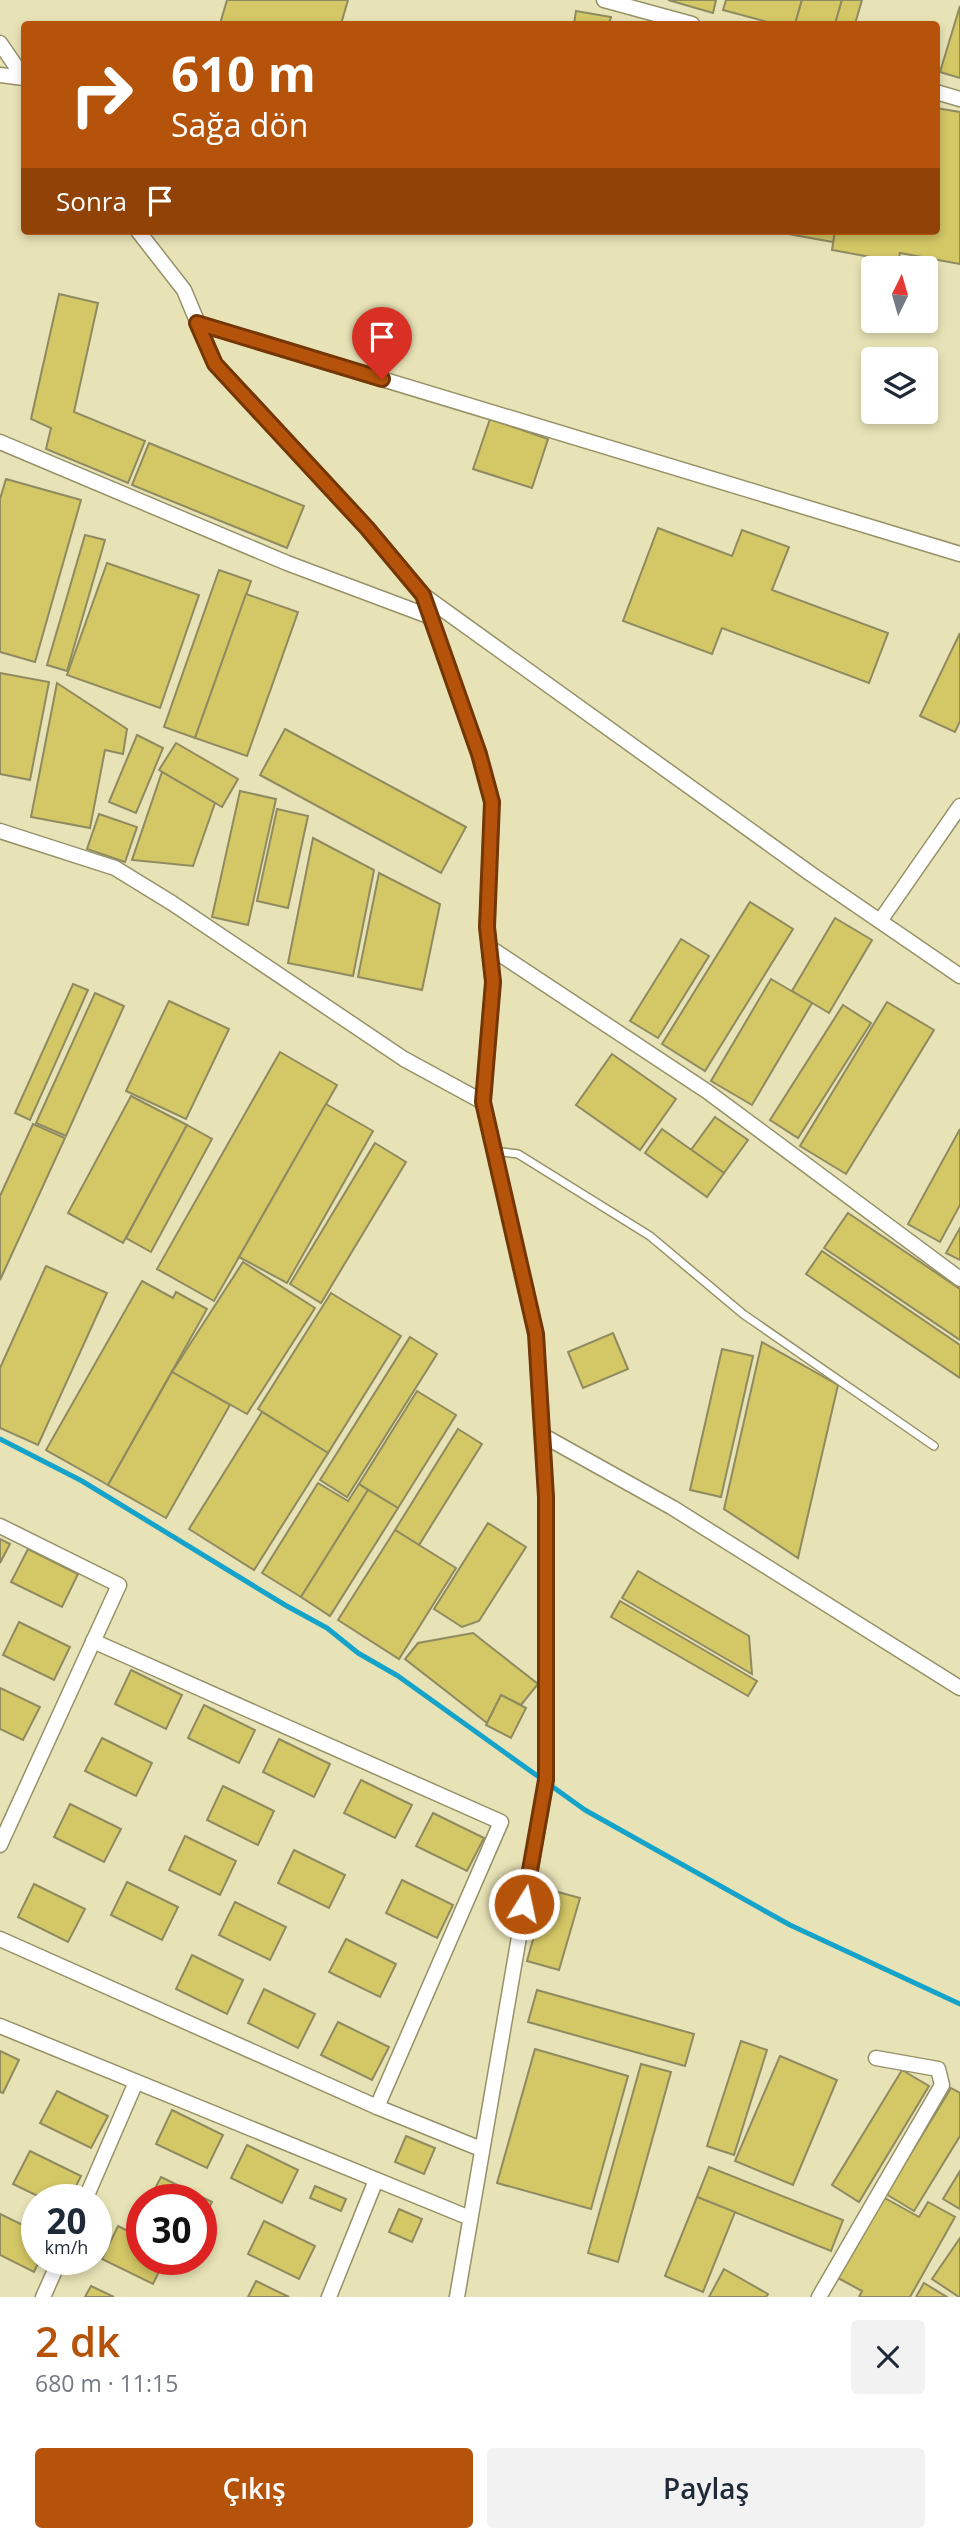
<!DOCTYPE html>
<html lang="tr">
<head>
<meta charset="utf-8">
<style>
	body { margin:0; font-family:"Open Sans",sans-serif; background:#f2f2f3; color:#1f2937; height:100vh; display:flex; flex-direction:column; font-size:26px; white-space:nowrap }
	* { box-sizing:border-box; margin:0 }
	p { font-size:23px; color:#747a83 }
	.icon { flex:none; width:38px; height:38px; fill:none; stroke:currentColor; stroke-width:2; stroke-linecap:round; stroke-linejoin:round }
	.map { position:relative; height:2297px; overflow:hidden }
	.sheet { display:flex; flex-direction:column; background:#fff; flex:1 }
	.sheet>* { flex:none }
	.banner { position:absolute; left:21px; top:21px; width:919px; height:214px; border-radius:7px; box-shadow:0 4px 10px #0003; background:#b45309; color:#fff; overflow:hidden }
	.needle { width:46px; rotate:5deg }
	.tools { position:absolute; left:861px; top:256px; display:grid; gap:14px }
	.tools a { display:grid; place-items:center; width:77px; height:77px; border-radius:7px; background:#fff; box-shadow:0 4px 10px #0003; font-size:35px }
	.speed { position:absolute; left:21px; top:2184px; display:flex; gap:14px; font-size:35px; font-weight:700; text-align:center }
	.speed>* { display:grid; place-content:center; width:91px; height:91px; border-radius:50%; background:#fff; box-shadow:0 4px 10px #0003; line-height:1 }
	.speed small { font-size:18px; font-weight:400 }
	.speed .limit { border:10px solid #d22; background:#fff; color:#111 }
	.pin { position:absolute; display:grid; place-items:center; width:60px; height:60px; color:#fff; margin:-72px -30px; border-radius:50% 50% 50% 0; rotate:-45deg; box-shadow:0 0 7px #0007 }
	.pin .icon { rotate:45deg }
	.me { position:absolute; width:77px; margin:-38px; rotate:10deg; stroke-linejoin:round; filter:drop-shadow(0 0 5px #0008) }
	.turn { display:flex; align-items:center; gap:24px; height:147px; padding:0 35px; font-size:32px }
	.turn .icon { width:91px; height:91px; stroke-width:2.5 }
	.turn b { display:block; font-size:49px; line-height:60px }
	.then { display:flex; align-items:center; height:66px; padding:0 35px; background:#0003; gap:14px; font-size:26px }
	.round { display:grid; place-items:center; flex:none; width:74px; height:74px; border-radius:7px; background:#f2f2f3 }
	.summary { display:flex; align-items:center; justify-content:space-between; height:119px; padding:0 35px }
	h1 { font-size:42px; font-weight:600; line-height:52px; color:#b45309 }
	.button { display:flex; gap:14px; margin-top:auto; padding:14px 35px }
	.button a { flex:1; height:80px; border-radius:7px; background:#b45309; color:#fff; font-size:28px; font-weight:600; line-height:80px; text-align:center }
	.button a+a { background:#f2f2f3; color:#1f2937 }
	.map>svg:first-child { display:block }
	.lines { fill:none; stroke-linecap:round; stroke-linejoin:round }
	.stream { stroke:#16a3c9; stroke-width:5 }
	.building { fill:#d3c766; stroke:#8f8a60; stroke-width:2 }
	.lane-casing { stroke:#969167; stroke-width:10 }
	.street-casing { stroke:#969167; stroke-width:17 }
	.lane { stroke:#fff; stroke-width:7 }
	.street { stroke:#fff; stroke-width:14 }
	.route-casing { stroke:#753606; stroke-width:18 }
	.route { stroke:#b45309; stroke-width:12 }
</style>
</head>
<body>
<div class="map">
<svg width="960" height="2297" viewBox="0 0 960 2297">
	<rect width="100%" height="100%" fill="#e8e3b6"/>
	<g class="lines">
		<polyline class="stream" points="0,1439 82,1481 285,1605 327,1628 358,1653 398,1676 585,1810 790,1925 960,2004"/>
	</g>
	<g class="building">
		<polygon points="227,0 348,0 341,24 220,24"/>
		<polygon points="668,0 716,0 713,13"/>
		<polygon points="726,0 802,0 795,24 775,24 723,10"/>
		<polygon points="802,0 842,0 835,24 795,24"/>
		<polygon points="842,0 862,0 855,24 835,24"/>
		<polygon points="960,6 960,78 940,72"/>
		<polygon points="576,11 611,17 609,24 574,24"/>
		<polygon points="936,108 960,112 960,264 900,253 898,262 832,250 835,231 936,231"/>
		<polygon points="789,231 835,231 833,242 788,234"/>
		<polygon points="59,294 98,303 74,412 145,441 128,483 46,449 51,428 31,419"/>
		<polygon points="490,419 548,439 532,488 473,469"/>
		<polygon points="149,443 304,506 287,548 132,485"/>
		<polygon points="6,479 81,500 35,662 0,652 0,499"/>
		<polygon points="658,528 732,556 742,530 789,547 772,590 888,633 869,683 722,628 712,654 623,621"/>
		<polygon points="85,535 105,540 67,671 47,665"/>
		<polygon points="107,563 199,595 160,708 67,675"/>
		<polygon points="219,570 251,581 195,738 164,727"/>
		<polygon points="246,594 298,612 247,756 195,738"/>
		<polygon points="960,633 960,721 955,732 920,716"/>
		<polygon points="0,673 49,682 30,780 0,774"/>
		<polygon points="57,683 127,729 123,754 105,750 90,828 31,817"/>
		<polygon points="285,729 466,827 441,873 260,775"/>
		<polygon points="137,735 163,748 136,813 109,802"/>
		<polygon points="176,743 238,779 222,807 159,770"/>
		<polygon points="162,772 215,803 193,866 132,860"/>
		<polygon points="240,791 276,799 248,925 212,917"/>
		<polygon points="277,809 308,816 288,908 257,901"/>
		<polygon points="99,814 137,827 125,862 87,849"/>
		<polygon points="313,838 374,870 353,976 288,963"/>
		<polygon points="379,873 440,904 422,990 358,977"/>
		<polygon points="750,902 793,929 705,1071 662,1044"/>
		<polygon points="835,918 872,940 829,1013 792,991"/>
		<polygon points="681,939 709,956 658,1038 630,1021"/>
		<polygon points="771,979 812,1003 752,1105 711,1081"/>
		<polygon points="73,984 88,990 30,1120 15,1113"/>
		<polygon points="95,993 124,1006 66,1136 36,1123"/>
		<polygon points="169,1001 229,1029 186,1119 126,1091"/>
		<polygon points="887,1002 934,1030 846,1174 800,1146"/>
		<polygon points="843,1005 871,1023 798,1138 770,1120"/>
		<polygon points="280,1052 337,1085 214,1301 157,1269"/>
		<polygon points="612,1054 676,1099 640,1150 576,1105"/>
		<polygon points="131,1096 187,1125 123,1243 68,1213"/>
		<polygon points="326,1104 373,1131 287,1283 239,1257"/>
		<polygon points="715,1117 748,1140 724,1173 691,1150"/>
		<polygon points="33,1124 65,1138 0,1280 0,1196"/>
		<polygon points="187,1125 212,1139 151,1252 126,1238"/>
		<polygon points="662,1129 724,1173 707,1197 645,1153"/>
		<polygon points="960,1129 960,1205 940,1242 908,1224"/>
		<polygon points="375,1143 406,1162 321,1303 290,1284"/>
		<polygon points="848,1213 960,1289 960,1340 824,1248"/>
		<polygon points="960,1228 960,1260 946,1253"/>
		<polygon points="822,1251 960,1345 960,1378 806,1274"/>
		<polygon points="243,1262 315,1308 247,1414 172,1372"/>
		<polygon points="46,1266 107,1293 38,1445 0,1428 0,1368"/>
		<polygon points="142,1281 173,1298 176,1292 207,1309 108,1485 46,1450"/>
		<polygon points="331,1293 401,1336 328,1453 258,1409"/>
		<polygon points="613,1333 628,1369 583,1388 568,1352"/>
		<polygon points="410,1337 437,1354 347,1497 320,1480"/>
		<polygon points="762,1342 838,1385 798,1558 724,1509"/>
		<polygon points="722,1349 753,1356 721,1497 690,1490"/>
		<polygon points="172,1372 230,1405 166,1518 108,1485"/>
		<polygon points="417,1391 456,1415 398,1508 359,1484"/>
		<polygon points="262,1412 328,1453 254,1570 189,1529"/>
		<polygon points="458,1429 482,1444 419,1545 395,1530"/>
		<polygon points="318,1483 348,1501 359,1484 368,1490 301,1597 262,1573"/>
		<polygon points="368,1490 398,1508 330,1616 301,1597"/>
		<polygon points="488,1523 526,1547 479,1621 462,1627 434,1609"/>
		<polygon points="395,1530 456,1568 399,1659 338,1620"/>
		<polygon points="0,1539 10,1544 0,1563"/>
		<polygon points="28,1549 78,1574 62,1607 11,1582"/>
		<polygon points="638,1571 749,1636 752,1674 622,1598"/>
		<polygon points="620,1601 757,1681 748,1696 611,1617"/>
		<polygon points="19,1622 70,1647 54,1680 3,1655"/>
		<polygon points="473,1633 538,1684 521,1705 501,1695 487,1723 405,1659 418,1643"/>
		<polygon points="131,1670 182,1695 166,1729 115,1704"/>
		<polygon points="0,1688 40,1707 23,1740 0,1729"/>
		<polygon points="501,1695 526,1708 511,1738 486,1725"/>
		<polygon points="204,1705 255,1730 239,1763 188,1738"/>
		<polygon points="102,1738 152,1763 136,1796 85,1771"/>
		<polygon points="279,1739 330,1764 314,1797 263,1772"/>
		<polygon points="361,1780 412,1805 395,1838 344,1813"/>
		<polygon points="223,1786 274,1811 258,1845 207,1820"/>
		<polygon points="70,1804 121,1829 104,1862 54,1837"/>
		<polygon points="433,1813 484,1838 467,1871 416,1846"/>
		<polygon points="185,1836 236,1861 220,1895 169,1870"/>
		<polygon points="294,1850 345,1875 329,1908 278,1883"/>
		<polygon points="402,1880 453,1905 437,1938 386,1913"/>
		<polygon points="127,1882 178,1907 162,1940 111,1915"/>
		<polygon points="34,1884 85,1909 68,1942 18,1917"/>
		<polygon points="547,1889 580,1898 559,1970 527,1961"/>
		<polygon points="235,1902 286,1927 270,1960 219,1935"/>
		<polygon points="346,1939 396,1964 380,1997 329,1972"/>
		<polygon points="192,1955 243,1980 227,2014 176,1989"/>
		<polygon points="264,1989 315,2014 298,2048 248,2023"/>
		<polygon points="537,1990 694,2034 685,2066 528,2022"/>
		<polygon points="338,2022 389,2047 372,2080 321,2055"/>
		<polygon points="741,2041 767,2050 734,2155 707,2146"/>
		<polygon points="535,2049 628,2076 591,2209 497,2183"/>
		<polygon points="0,2051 19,2060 3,2093 0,2092"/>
		<polygon points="780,2056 837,2080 793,2185 735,2161"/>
		<polygon points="641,2064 671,2072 618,2262 588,2253"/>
		<polygon points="902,2070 929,2086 859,2202 832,2185"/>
		<polygon points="951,2088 960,2093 960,2136 914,2211 886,2194"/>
		<polygon points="57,2091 108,2116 91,2148 40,2123"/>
		<polygon points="172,2110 223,2135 207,2168 156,2144"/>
		<polygon points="406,2136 435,2148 424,2174 395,2162"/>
		<polygon points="247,2145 298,2170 282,2203 231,2178"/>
		<polygon points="30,2151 81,2176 69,2200 46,2200 13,2184"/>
		<polygon points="709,2167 843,2220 831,2251 697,2197"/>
		<polygon points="960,2171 960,2209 943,2199"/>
		<polygon points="161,2177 212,2202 201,2223 201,2200 149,2200"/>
		<polygon points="315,2186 346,2199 341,2211 310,2198"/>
		<polygon points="697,2197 735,2212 703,2292 665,2276"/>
		<polygon points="883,2197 919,2217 928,2202 955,2217 910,2297 859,2297 862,2291 838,2278"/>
		<polygon points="399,2209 422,2219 412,2242 389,2232"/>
		<polygon points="0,2214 37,2232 37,2259 40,2259 34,2272 0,2255"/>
		<polygon points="264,2221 315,2246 299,2279 248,2254"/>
		<polygon points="118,2226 142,2238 142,2259 165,2259 153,2284 102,2259"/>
		<polygon points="960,2238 960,2297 959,2297 932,2279"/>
		<polygon points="724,2269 768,2294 766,2297 709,2297"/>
		<polygon points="256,2281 289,2297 248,2297"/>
		<polygon points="924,2283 947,2297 916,2297"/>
		<polygon points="91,2286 114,2297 85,2297"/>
	</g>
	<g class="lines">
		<defs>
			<polyline id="lane" points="495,1151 518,1154 650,1236 743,1314 934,1446"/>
			<g id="street">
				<polyline points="604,0 692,24"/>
				<polyline points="0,43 24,78"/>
				<polyline points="0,75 24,78"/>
				<polyline points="936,92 960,99"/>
				<polyline points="138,231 184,290 215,364 367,528 423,595 479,754 492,802 487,927 493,983 483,1102 536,1334 546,1497 546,1780 457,2297"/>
				<polyline points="197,323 960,554"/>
				<polyline points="0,442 287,563 431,617"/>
				<polyline points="423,595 811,874 960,976"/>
				<polyline points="0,831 115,868 172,903 404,1059 483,1102"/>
				<polyline points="880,921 960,806"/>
				<polyline points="489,947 708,1092 960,1279"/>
				<polyline points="542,1435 673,1508 960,1688"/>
				<polyline points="0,1526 119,1585 0,1845"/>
				<polyline points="0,1939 377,2107 501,1822 93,1641"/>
				<polyline points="0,2026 470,2218"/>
				<polyline points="377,2107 481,2149"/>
				<polyline points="85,2200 136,2082"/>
				<polyline points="43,2297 60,2259"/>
				<polyline points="329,2297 376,2180"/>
				<polyline points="819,2297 942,2085 938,2069 876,2058"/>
			</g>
		</defs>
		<use href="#lane" class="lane-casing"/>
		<use href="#street" class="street-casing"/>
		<use href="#lane" class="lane"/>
		<use href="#street" class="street"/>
	</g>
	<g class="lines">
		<defs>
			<polyline id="route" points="382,379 197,323 215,364 367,528 423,595 479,754 492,802 487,927 493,982 483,1102 536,1334 546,1497 546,1780 524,1904"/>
		</defs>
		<use href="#route" class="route-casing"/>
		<use href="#route" class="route"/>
	</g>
</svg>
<div class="tools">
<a><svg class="needle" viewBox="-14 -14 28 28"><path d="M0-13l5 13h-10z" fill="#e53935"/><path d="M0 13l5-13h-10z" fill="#747a83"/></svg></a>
<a><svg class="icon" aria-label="layers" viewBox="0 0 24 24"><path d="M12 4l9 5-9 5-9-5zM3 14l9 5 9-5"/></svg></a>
</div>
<div class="speed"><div>20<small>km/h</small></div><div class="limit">30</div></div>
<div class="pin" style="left:382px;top:379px;background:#d93025"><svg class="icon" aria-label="arrive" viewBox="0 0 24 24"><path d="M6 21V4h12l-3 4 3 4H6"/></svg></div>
<svg class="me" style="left:524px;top:1904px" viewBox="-20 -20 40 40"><circle r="17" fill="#b45309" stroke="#fff" stroke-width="3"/><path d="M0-11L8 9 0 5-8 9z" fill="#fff"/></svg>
<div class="banner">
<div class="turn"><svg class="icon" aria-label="right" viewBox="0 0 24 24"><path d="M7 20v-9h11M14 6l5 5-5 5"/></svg><div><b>610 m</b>Sağa dön</div></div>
<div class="then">Sonra<svg class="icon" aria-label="arrive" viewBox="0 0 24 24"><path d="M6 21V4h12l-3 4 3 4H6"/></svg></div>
</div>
</div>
<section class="sheet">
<div class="summary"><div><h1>2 dk</h1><p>680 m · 11:15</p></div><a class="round"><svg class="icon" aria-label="close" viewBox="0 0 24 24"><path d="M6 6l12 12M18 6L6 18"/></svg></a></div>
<div class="button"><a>Çıkış</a><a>Paylaş</a></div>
</section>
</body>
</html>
